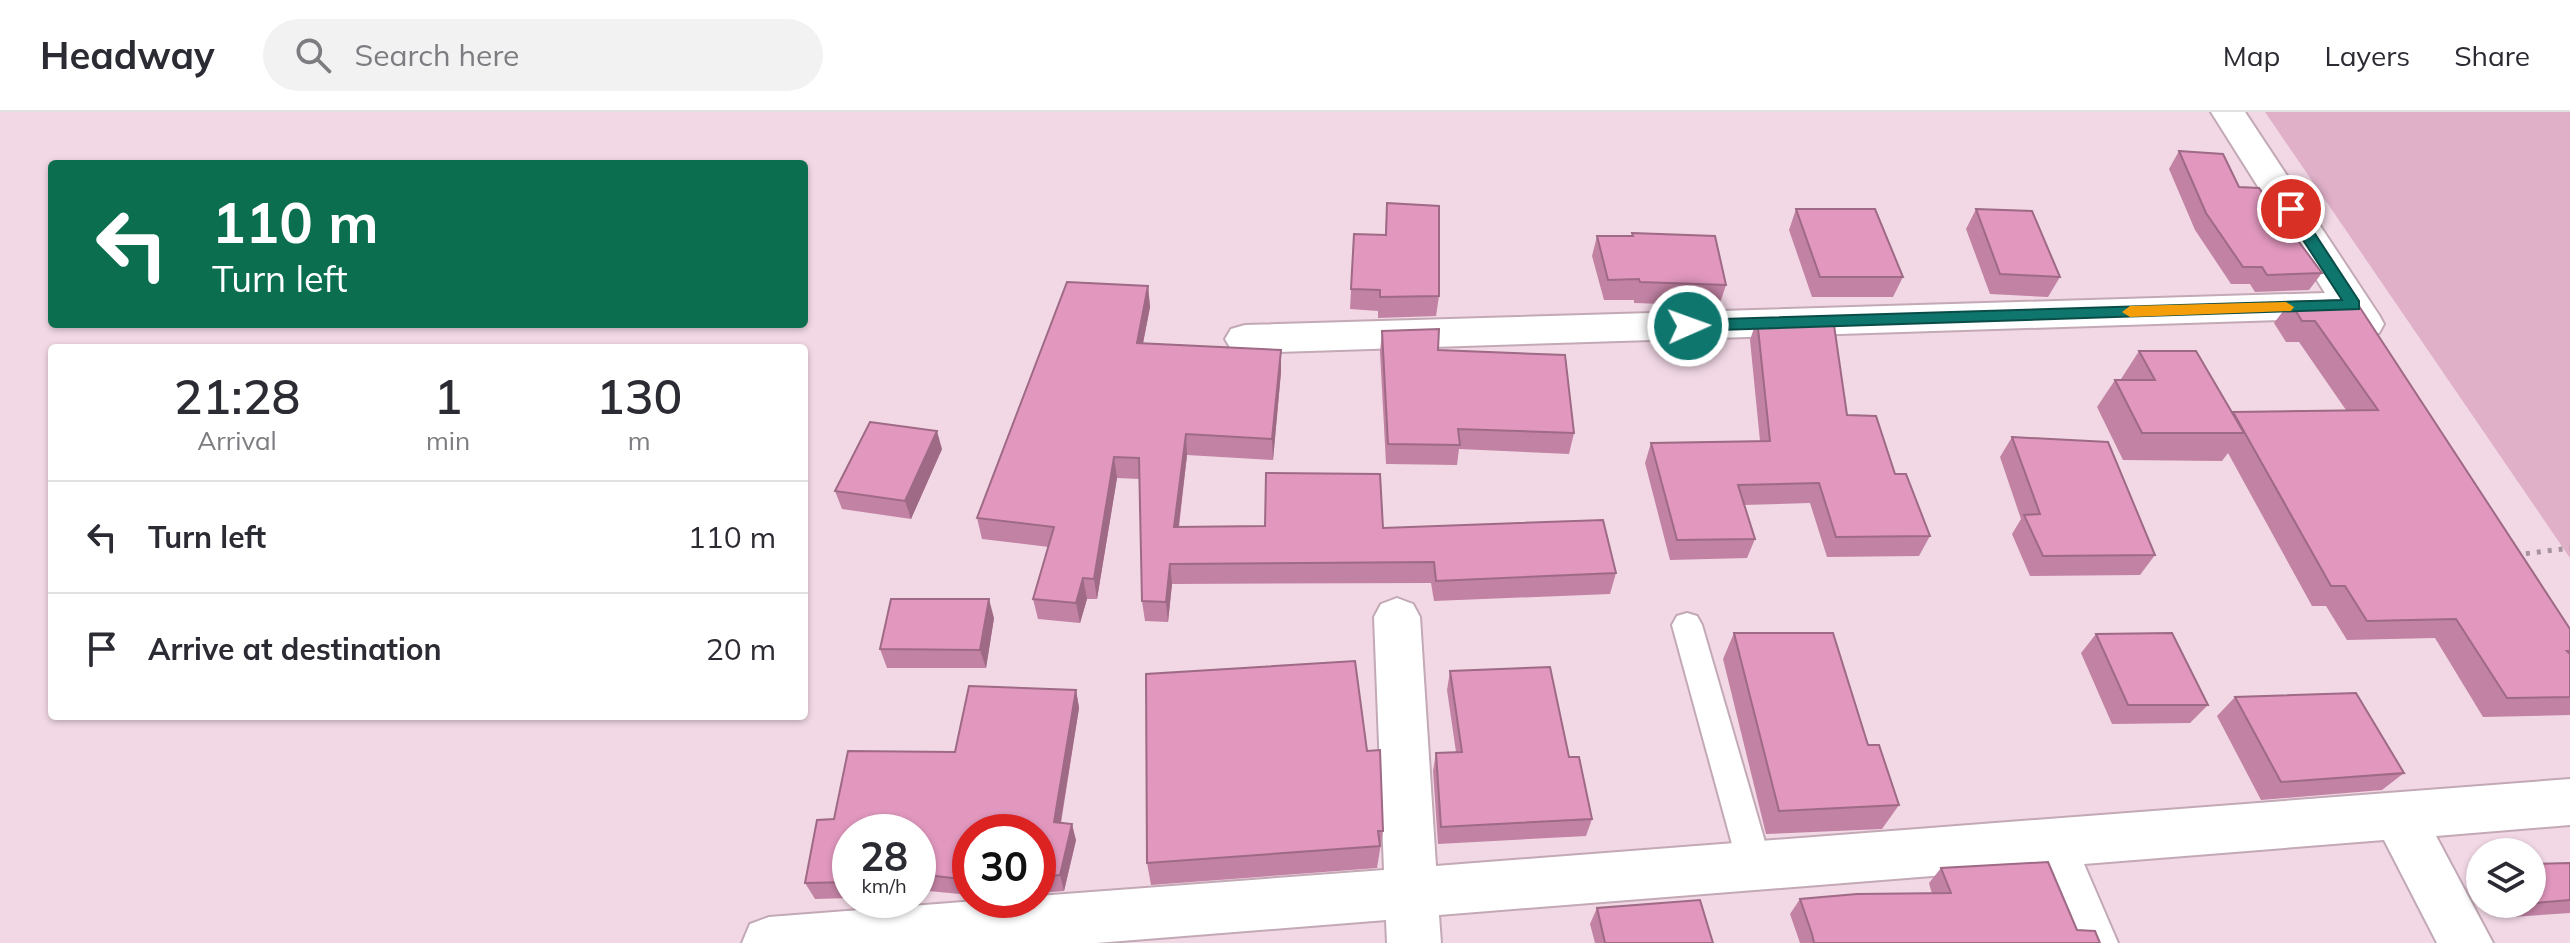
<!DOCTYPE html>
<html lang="en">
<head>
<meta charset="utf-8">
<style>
	body { margin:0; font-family:Mulish,sans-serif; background:#f2f2f3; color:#2b2b33; height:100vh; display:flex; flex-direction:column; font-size:30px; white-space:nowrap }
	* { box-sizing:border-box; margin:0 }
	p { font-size:26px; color:#7c7c81 }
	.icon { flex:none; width:44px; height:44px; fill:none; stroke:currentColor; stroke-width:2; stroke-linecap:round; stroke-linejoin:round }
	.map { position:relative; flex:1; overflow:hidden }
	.sheet { position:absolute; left:48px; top:232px; width:760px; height:376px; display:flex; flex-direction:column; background:#fff; border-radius:8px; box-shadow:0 2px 6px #0004 }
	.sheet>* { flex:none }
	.top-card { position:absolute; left:48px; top:48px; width:760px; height:168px; border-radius:8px; box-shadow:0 2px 6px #0004; background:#0b6e4f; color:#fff; overflow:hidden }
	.buttons { position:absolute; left:2466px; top:726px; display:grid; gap:16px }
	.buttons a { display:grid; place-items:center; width:80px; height:80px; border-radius:50%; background:#fff; box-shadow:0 2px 6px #0004; font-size:40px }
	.speed { position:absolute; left:832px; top:702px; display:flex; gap:16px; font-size:40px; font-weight:700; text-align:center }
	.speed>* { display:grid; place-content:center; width:104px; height:104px; border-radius:50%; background:#fff; box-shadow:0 2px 6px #0004; line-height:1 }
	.speed small { font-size:20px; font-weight:400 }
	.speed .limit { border:12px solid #d22; background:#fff; color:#111 }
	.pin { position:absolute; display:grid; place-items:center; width:68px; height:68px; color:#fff; margin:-34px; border:4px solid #fff; border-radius:50%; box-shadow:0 2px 8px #0007 }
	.me { position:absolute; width:88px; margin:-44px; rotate:88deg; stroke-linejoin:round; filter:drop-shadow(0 0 6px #0008) }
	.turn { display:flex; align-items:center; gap:28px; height:168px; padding:0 32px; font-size:36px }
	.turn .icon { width:104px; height:104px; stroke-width:2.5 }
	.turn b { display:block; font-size:56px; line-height:68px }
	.eta { display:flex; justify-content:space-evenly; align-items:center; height:136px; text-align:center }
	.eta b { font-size:48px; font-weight:600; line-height:56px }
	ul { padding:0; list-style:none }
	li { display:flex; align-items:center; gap:24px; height:112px; padding:0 32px; border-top:2px solid #e1e1e2 }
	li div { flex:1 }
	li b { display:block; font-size:30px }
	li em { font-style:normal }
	header { display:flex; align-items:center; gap:48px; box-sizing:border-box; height:112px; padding:0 40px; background:#fff; border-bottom:2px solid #e1e1e2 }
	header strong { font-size:38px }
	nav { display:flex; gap:44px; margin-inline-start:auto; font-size:28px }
	.search { width:560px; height:72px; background:#f2f2f3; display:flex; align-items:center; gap:20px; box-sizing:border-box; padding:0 28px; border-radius:44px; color:#7c7c81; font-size:30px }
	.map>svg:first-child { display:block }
	.green { fill:#dfb0c8 }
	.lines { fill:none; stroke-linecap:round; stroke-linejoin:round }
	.lane-casing { stroke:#c2a9b5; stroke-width:4 }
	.street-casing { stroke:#c2a9b5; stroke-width:4 }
	.path { stroke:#a7939d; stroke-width:5; stroke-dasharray:4 7; stroke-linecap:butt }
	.lane { fill:#fff; fill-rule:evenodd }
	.street { fill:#fff; fill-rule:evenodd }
	.wall { fill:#c282a3 }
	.shaded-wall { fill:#9e6a85 }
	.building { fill:#e197be; stroke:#9e6a85; stroke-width:2 }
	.route { fill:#0f766e; stroke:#0a4d48; stroke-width:2 }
	.slow { fill:#f59e0b }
</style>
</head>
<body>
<header>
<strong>Headway</strong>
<div class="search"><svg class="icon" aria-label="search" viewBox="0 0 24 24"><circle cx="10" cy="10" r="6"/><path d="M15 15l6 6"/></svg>Search here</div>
<nav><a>Map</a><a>Layers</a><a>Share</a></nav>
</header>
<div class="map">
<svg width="2570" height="831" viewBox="0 0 2570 831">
	<rect width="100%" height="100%" fill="#f2d8e5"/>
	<polygon class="green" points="2265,0 2570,0 2570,446"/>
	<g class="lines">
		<defs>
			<polygon id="lane" points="1687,501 1697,504 1702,513 1772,754 1767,765 1755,770 1743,765 1738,754 1672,513 1677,504"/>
			<g id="street">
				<polygon points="2211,0 2245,0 2379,203 2384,212 2379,221 2365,225 2351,221 2342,206 1245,241 1231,237 1225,227 1231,217 1245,213 2325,181"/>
				<polygon points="1397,486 1413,492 1420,505 1436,754 2570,667 2570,713 2436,724 2493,831 2437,831 2384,728 2084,752 2118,831 2064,831 2033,756 1439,803 1441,831 1387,831 1386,808 1096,831 742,831 750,812 769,805 989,788 1038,788 1038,784 1384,758 1374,505 1381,492"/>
			</g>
		</defs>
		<use href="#lane" class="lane-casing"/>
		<use href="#street" class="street-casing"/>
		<polyline class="path" points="2515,443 2570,436"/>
		<use href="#lane" class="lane"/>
		<use href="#street" class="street"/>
	</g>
	<g class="wall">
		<polygon points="2179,39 2239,75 2322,161 2309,178 2255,180 2250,172 2231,172 2195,118 2169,57"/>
		<polygon points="1387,91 1439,184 1436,204 1378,206 1378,199 1350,197 1354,122 1385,123"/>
		<polygon points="1796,97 1903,165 1893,185 1812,185 1789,118"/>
		<polygon points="1976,97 2060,165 2048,185 1990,182 1966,117"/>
		<polygon points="1632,121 1726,173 1719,194 1634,191 1634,188 1604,188 1592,144 1597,124 1632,124"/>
		<polygon points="1148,174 1150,195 1143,231 1281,238 1281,260 1273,348 1187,343 1179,415 1383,416 1616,461 1610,482 1434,489 1431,471 1172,472 1168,510 1145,509 1142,489 1139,367 1117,366 1097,487 1087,487 1080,511 1038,507 1033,487 1049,435 982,427 977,406"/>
		<polygon points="2355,188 2570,517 2570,603 2483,605 2435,526 2347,528 2326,494 2312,494 2228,341 2222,349 2123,348 2097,295 2115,268 2121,267 2139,239 2232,301 2233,300 2346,298 2299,230 2286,230 2274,211 2290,190"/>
		<polygon points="1757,207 1847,303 1895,362 1930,424 1919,444 1827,445 1810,391 1744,393 1755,427 1747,446 1670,448 1645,351 1651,331 1760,329 1750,228"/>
		<polygon points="1382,219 1438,238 1574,321 1569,342 1459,337 1457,353 1386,352 1380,240"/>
		<polygon points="2012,325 2155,443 2140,463 2030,464 2012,422 2021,407 2000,345"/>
		<polygon points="942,337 911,407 842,397 835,379"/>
		<polygon points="994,506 986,556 887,556 880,537"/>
		<polygon points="1734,521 1868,633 1899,693 1882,717 1766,722 1723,547"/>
		<polygon points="2096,522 2208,593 2190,611 2112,612 2081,541"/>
		<polygon points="1450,559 1569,645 1592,707 1586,724 1438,732 1433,659 1436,641 1456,640 1447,578"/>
		<polygon points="1076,578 1079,596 1061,711 1076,728 1064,779 1038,781 1038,720 970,720 970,783 918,778 918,720 850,720 850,786 815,787 805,771 834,707 955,640"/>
		<polygon points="2235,585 2404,661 2382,678 2261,688 2217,604"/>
		<polygon points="1367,639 1383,719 1377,756 1151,773 1147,751"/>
		<polygon points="2570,751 2570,801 2512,805 2503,792 2532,792 2532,752"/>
		<polygon points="1941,756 2077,818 2100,831 1800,831 1790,802 1800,787 1932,782 1929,771"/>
		<polygon points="1597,796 1713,831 1595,831 1590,812"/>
	</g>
	<g class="shaded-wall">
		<polygon points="1148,174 1150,195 1139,252 1137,231"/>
		<polygon points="1281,238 1281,260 1273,348 1272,327"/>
		<polygon points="937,319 942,337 911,407 905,389"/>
		<polygon points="1186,322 1187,343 1176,436 1174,415"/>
		<polygon points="1114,345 1117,366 1097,487 1094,467"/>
		<polygon points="1170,452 1172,472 1168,510 1166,490"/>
		<polygon points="1083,466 1087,487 1080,511 1076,491"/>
		<polygon points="989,487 994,506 986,556 980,538"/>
		<polygon points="1076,578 1079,596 1058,726 1054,710"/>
		<polygon points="1072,712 1076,728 1064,779 1060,763"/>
	</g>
	<g class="building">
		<polygon points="2179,39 2223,42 2239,75 2259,76 2322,161 2267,163 2262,155 2243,155 2206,101"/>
		<polygon points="1387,91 1439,94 1439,184 1380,185 1380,178 1351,177 1354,122 1386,123"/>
		<polygon points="1796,97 1875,97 1903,165 1820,165"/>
		<polygon points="1976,97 2032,99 2060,165 2000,162"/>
		<polygon points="1632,121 1715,124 1726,173 1640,170 1639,167 1608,168 1597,124 1633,124"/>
		<polygon points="1067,170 1148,174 1137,231 1281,238 1272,327 1186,322 1174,415 1265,414 1266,361 1380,362 1383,416 1603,408 1616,461 1436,469 1434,450 1170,452 1166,490 1142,489 1139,346 1114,345 1094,467 1083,466 1076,491 1033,487 1054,415 977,406"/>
		<polygon points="2355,188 2570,517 2570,539 2567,539 2570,542 2570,585 2507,586 2456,507 2367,509 2345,474 2331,474 2233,300 2378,298 2315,209 2302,209 2290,190"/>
		<polygon points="1757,207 1834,213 1847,303 1876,304 1895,362 1906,362 1930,424 1836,425 1819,371 1738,373 1755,427 1677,428 1651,331 1770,329"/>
		<polygon points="1439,217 1438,238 1565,243 1574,321 1458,317 1460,333 1388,332 1382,219"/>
		<polygon points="2139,239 2196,239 2244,321 2142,321 2115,268 2155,268"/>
		<polygon points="870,310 937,319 905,389 835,379"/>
		<polygon points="2012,325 2108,330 2155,443 2043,444 2024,403 2040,402"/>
		<polygon points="891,487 989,487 980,538 880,537"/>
		<polygon points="1734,521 1833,521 1868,633 1879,633 1899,693 1779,699"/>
		<polygon points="2172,521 2208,593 2128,593 2096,522"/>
		<polygon points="1355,549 1367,639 1380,638 1383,719 1378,719 1380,734 1147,751 1146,562"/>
		<polygon points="1550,555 1569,645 1579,645 1592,707 1441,715 1436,641 1462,640 1450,559"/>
		<polygon points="969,574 1076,578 1054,710 1072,712 1060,763 1038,765 1038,720 970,720 970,768 918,762 918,720 850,720 850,770 805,771 817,708 834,707 848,639 955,640"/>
		<polygon points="2356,581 2404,661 2281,670 2235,585"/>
		<polygon points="2048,750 2077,818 2095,819 2100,831 1814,831 1812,822 1800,787 1857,782 1951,781 1941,756"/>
		<polygon points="2570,751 2570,788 2535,791 2532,786 2532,752"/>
		<polygon points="1700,788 1713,831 1605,831 1597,796"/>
	</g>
	<polygon class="route" points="2291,92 2296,93 2359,189 2359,197 1688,219 1680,214 1688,208 2342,188 2283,97"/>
	<polygon class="slow" points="2286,190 2294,195 2291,199 2130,205 2122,200 2130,194"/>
</svg>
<div class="buttons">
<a><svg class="icon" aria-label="layers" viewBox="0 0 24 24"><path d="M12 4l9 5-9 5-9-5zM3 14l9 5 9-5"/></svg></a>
</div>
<div class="speed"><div>28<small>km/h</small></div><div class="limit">30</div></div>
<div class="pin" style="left:2291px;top:97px;background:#d93025"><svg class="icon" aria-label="arrive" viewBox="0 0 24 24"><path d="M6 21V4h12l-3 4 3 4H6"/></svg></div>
<svg class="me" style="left:1688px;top:214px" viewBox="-20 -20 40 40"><circle r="17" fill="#0f766e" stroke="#fff" stroke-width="3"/><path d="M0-11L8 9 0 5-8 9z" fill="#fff"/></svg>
<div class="top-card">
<div class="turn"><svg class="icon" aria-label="left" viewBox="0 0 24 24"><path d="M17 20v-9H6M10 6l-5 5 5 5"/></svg><div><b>110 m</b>Turn left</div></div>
</div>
<section class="sheet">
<div class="eta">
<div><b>21:28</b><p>Arrival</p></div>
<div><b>1</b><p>min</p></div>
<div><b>130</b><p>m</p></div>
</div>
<ul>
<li><svg class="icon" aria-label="left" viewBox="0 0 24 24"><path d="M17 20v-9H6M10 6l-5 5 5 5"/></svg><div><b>Turn left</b></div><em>110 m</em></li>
<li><svg class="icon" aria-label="arrive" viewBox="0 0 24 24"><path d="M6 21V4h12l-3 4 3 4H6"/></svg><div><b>Arrive at destination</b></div><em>20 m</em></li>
</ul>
</section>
</div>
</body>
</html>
